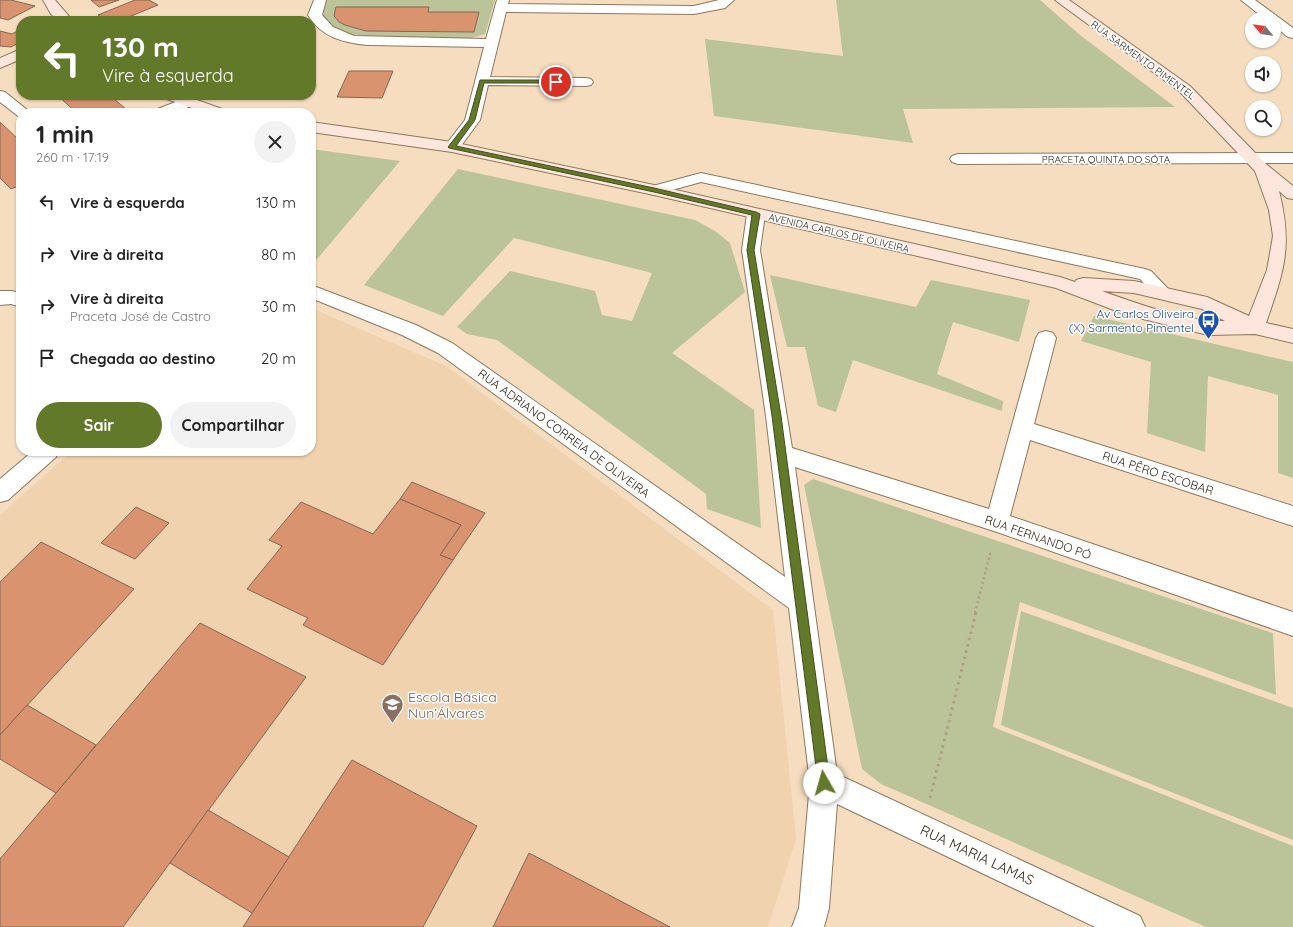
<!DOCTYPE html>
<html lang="pt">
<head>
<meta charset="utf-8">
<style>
	body { margin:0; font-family:Quicksand,sans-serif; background:#f2f2f2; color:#222; height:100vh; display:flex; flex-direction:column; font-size:15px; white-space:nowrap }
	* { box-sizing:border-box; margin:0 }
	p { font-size:13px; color:#767676 }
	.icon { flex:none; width:22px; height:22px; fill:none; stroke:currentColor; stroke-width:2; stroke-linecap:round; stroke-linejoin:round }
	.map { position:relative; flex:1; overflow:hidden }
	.details { position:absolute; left:16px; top:108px; width:300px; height:348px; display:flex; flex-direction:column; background:#fff; border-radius:16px; box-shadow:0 1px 3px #0004 }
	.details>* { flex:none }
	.top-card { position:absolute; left:16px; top:16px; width:300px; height:84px; border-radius:16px; box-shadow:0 1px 3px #0004; background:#62792a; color:#fff; overflow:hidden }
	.needle { width:26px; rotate:299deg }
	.tools { position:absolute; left:1245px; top:12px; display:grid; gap:8px }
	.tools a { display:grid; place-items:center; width:36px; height:36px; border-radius:50%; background:#fff; box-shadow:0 1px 3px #0004; font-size:20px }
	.pin { position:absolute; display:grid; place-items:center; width:34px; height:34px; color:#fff; margin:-17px; border:2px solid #fff; border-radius:50%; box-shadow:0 1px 4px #0007 }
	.me { position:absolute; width:44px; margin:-22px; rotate:353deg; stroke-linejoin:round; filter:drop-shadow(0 0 3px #0008) }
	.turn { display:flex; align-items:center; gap:14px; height:84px; padding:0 20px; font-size:18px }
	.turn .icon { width:52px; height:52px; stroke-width:2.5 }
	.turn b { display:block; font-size:28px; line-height:34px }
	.round { display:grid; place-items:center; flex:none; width:42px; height:42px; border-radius:21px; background:#f2f2f2 }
	.headline { display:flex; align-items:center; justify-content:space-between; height:68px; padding:0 20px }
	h1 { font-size:24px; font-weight:700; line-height:30px }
	.action { display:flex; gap:8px; margin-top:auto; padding:8px 20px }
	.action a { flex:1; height:46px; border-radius:24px; background:#62792a; color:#fff; font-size:16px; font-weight:700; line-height:46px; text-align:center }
	.action a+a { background:#f2f2f2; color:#222 }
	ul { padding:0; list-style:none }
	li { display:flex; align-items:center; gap:12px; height:52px; padding:0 20px }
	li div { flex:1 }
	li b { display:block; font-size:15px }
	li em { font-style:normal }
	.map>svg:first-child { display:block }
	.built { fill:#f0d2ae }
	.green { fill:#bac498 }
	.building { fill:#d9936f; stroke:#856656 }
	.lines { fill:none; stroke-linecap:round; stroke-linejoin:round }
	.lane-casing { stroke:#8e775d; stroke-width:2 }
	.street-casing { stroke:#8e775d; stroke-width:2 }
	.secondary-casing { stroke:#8e775d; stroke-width:2 }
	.path-far1 { stroke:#b19e87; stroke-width:2.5; stroke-dasharray:2 3; stroke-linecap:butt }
	.path { stroke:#b19e87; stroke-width:3; stroke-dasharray:2.5 4; stroke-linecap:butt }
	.lane { fill:#fff; fill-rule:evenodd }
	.street { fill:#fff; fill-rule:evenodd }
	.secondary { fill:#ffe6dd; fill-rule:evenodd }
	.route { fill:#62792a; stroke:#404f1b }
	.labels { text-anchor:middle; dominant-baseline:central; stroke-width:3; stroke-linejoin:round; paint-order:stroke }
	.far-street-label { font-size:10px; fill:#2e251a; stroke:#fff }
	.transit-label { font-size:12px; fill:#164399; stroke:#fff; text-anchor:end }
	.street-label { font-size:12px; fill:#2e251a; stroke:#fff }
	.near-education-label { font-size:14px; fill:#785e54; stroke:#fff; text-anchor:start }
	.near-street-label { font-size:14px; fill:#2e251a; stroke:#fff }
</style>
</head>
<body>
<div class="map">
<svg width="1293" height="927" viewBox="0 0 1293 927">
	<rect width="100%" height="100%" fill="#f6ddc0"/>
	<polygon class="built" points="311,308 446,366 773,610 796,839 768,927 0,927 0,515 72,451 311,451"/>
	<g class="green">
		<polygon points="326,0 495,0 485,34 468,39 365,37 344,33 331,25 323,17 324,6"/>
		<polygon points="836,0 1040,0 1080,35 1175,107 903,109 913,143 714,116 705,39 843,56"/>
		<polygon points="311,149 400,161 312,265 311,264"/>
		<polygon points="458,169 695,220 715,231 730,243 745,292 672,353 754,410 761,528 707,509 706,494 497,340 467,334 457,327 510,271 595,291 602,315 632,321 652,273 514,238 443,316 364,285"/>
		<polygon points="770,275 916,307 931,280 1030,300 1019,342 953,322 937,374 1003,401 1002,411 853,360 836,412 818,406 805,347 787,347"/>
		<polygon points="1094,316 1293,362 1293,478 1278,473 1278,395 1208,376 1205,452 1147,433 1151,362 1081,341"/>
		<polygon points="813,479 1273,633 1276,695 1020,602 993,727 1293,846 1293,927 1206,927 881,784 862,769 804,485"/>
		<polygon points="1021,611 1293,708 1293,840 1001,725"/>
	</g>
	<g class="building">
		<polygon points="0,0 11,0 35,6 8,20 0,18"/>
		<polygon points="91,0 119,0 99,7"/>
		<polygon points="135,0 149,0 158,5 119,21 108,21 98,15"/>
		<polygon points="336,7 429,7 428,12 479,12 474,32 366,31 345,25 339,22 334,16"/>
		<polygon points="21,29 21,42 11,47 0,46 0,31 12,34"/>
		<polygon points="349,71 393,71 382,98 337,97"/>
		<polygon points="57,95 109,95 131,113 77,113"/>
		<polygon points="0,122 21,142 21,185 11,189 0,178"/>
		<polygon points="412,482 485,513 453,560 440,555 461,525 400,499"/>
		<polygon points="400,499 461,525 440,555 453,560 383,665 303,625 308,618 247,589 282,546 269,540 301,502 373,534"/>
		<polygon points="136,507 169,523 135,559 101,543"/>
		<polygon points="41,542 134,589 0,735 0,582"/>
		<polygon points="200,623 306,677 123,927 0,927 0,859"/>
		<polygon points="27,705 96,745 56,793 0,759 0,735"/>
		<polygon points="352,760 477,826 423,927 243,927"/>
		<polygon points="208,810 289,857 252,913 170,863"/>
		<polygon points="529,853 670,927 493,927"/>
	</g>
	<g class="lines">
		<defs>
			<path id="lane" d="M701,173L1145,269L1151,271L1174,295L1172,299C1158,303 1149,288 1140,279L701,182L654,195L649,193L646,190L649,187Z"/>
			<g id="street">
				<path d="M314,0H326L322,15L333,27L354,36L486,39L497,0H509L508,4L694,6L719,0H734L725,8L694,14L506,12L490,77L586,78L591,79L593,82L591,85L586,86L488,85L480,120L458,150L452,152L446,150L444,147L465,120L484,47L368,45C344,43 321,37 308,15Z"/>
				<polygon points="1241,0 1255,0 1293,28 1293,38 1288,37 1274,26 1274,19 1265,19"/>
				<polygon points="0,91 5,92 31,113 21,113 21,117 18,116 0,102"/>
				<path d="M186,98L191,99L193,102C185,114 165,113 152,113L155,110Z"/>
				<polygon points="1293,153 1293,163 958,164 952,162 950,159 952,156 958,154"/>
				<polygon points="756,209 762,210 765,214 760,250 792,448 989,509 1036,338 1039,333 1046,331 1053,333 1056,338 1034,424 1293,506 1293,526 1030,440 1010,516 1293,612 1293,636 997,532 795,467 837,774 1140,916 1145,927 1095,927 837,804 829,908 824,927 792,927 799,908 810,783 789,608 438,353 402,335 311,298 311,285 416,325 452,343 785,577 766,416 742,250 747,214 750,210"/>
				<polygon points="0,291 11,291 21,293 21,307 11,304 0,305"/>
				<polygon points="33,451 59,451 56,457 8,500 0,502 0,479"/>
			</g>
			<g id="secondary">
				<polygon points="43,0 55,0 73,21 59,21 51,14"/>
				<path d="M1055,0H1069L1190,86L1266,164L1293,186V199L1287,198L1279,191C1293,246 1284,271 1266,323L1293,329V343L1255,334L1208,335L1127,315L1056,288L654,195L452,152L311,132V122L452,142L654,185L1060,277L1075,282L1076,280L1083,278L1134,281L1207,297L1249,316L1267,270L1273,236L1269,210L1255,171L1180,92ZM1102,291L1134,293L1202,309L1225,321C1187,322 1138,304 1102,291Z"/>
				<polygon points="21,49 21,59 0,68 0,58"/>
				<polygon points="162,95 183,95 225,110 228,113 206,113 164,98"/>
			</g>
		</defs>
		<use href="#lane" class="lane-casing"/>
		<use href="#street" class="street-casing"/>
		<use href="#secondary" class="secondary-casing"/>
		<polyline class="path-far1" points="975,613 991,550"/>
		<polyline class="path" points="930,798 976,612"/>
		<use href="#lane" class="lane"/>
		<use href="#street" class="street"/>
		<use href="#secondary" class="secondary"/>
	</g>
	<polygon class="route" points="480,80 556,80 559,82 556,83 484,83 475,120 456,146 654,188 756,212 760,214 754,250 781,416 830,783 828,787 824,789 820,787 818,783 772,416 747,250 752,215 654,192 449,148 448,147 469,120"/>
	<defs>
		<symbol id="bus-pin" viewBox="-11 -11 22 30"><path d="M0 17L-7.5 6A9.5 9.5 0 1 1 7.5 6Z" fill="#1a4fb4" stroke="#fff"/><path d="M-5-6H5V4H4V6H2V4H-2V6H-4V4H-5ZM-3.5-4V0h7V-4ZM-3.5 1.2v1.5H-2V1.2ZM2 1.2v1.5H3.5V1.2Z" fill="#fff"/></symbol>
		<symbol id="school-pin" viewBox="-11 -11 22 30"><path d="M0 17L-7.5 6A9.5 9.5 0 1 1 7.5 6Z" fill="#8d6e63" stroke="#fff"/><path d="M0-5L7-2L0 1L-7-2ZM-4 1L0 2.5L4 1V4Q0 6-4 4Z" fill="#fff"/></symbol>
	</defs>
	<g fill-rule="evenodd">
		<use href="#bus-pin" x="1196" y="308" width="25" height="34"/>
		<use href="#school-pin" x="380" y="692" width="25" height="34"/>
	</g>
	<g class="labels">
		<g class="far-street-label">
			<text transform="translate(1143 60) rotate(36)">RUA SARMENTO PIMENTEL</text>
			<text x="1106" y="159">PRACETA QUINTA DO SÓTA</text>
			<text transform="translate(839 233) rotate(13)">AVENIDA CARLOS DE OLIVEIRA</text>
		</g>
		<g class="transit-label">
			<text x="1194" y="313">Av Carlos Oliveira<tspan x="1194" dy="14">(X) Sarmento Pimentel</tspan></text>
		</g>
		<g class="street-label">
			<text transform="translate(564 433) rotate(36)">RUA ADRIANO CORREIA DE OLIVEIRA</text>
			<text transform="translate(1158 473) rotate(18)">RUA PÊRO ESCOBAR</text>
			<text transform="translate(1038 537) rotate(19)">RUA FERNANDO PÓ</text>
		</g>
		<g class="near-education-label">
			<text x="408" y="697">Escola Básica<tspan x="408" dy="16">Nun’Álvares</tspan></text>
		</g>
		<g class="near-street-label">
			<text transform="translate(977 855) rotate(25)">RUA MARIA LAMAS</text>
		</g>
	</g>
</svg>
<div class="tools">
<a><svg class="needle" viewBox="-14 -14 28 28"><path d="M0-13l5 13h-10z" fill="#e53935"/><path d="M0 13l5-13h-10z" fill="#767676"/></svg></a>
<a><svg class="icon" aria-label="sound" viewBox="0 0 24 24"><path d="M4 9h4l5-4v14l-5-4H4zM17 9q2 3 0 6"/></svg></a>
<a><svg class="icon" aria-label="search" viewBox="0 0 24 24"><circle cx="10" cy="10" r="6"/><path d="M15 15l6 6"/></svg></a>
</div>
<div class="pin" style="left:556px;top:82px;background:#d93025"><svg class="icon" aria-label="arrive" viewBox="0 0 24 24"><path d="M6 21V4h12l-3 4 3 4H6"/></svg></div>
<svg class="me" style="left:824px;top:783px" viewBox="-20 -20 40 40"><circle r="19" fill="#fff"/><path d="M0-13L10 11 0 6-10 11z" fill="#62792a"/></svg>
<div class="top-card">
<div class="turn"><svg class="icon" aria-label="left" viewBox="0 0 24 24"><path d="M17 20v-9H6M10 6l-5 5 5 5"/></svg><div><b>130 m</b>Vire à esquerda</div></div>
</div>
<section class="details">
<div class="headline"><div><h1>1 min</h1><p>260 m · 17:19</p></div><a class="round"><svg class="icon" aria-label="close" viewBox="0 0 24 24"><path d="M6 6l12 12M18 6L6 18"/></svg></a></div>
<ul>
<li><svg class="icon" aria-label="left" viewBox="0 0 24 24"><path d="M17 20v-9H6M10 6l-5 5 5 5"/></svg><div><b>Vire à esquerda</b></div><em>130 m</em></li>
<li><svg class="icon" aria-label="right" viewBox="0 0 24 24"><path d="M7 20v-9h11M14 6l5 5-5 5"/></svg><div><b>Vire à direita</b></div><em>80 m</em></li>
<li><svg class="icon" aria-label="right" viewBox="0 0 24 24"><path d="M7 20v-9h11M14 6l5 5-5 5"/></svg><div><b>Vire à direita</b><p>Praceta José de Castro</p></div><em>30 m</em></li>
<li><svg class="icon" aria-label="arrive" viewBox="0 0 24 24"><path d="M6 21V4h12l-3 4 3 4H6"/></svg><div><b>Chegada ao destino</b></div><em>20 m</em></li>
</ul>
<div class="action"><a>Sair</a><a>Compartilhar</a></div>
</section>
</div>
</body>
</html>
